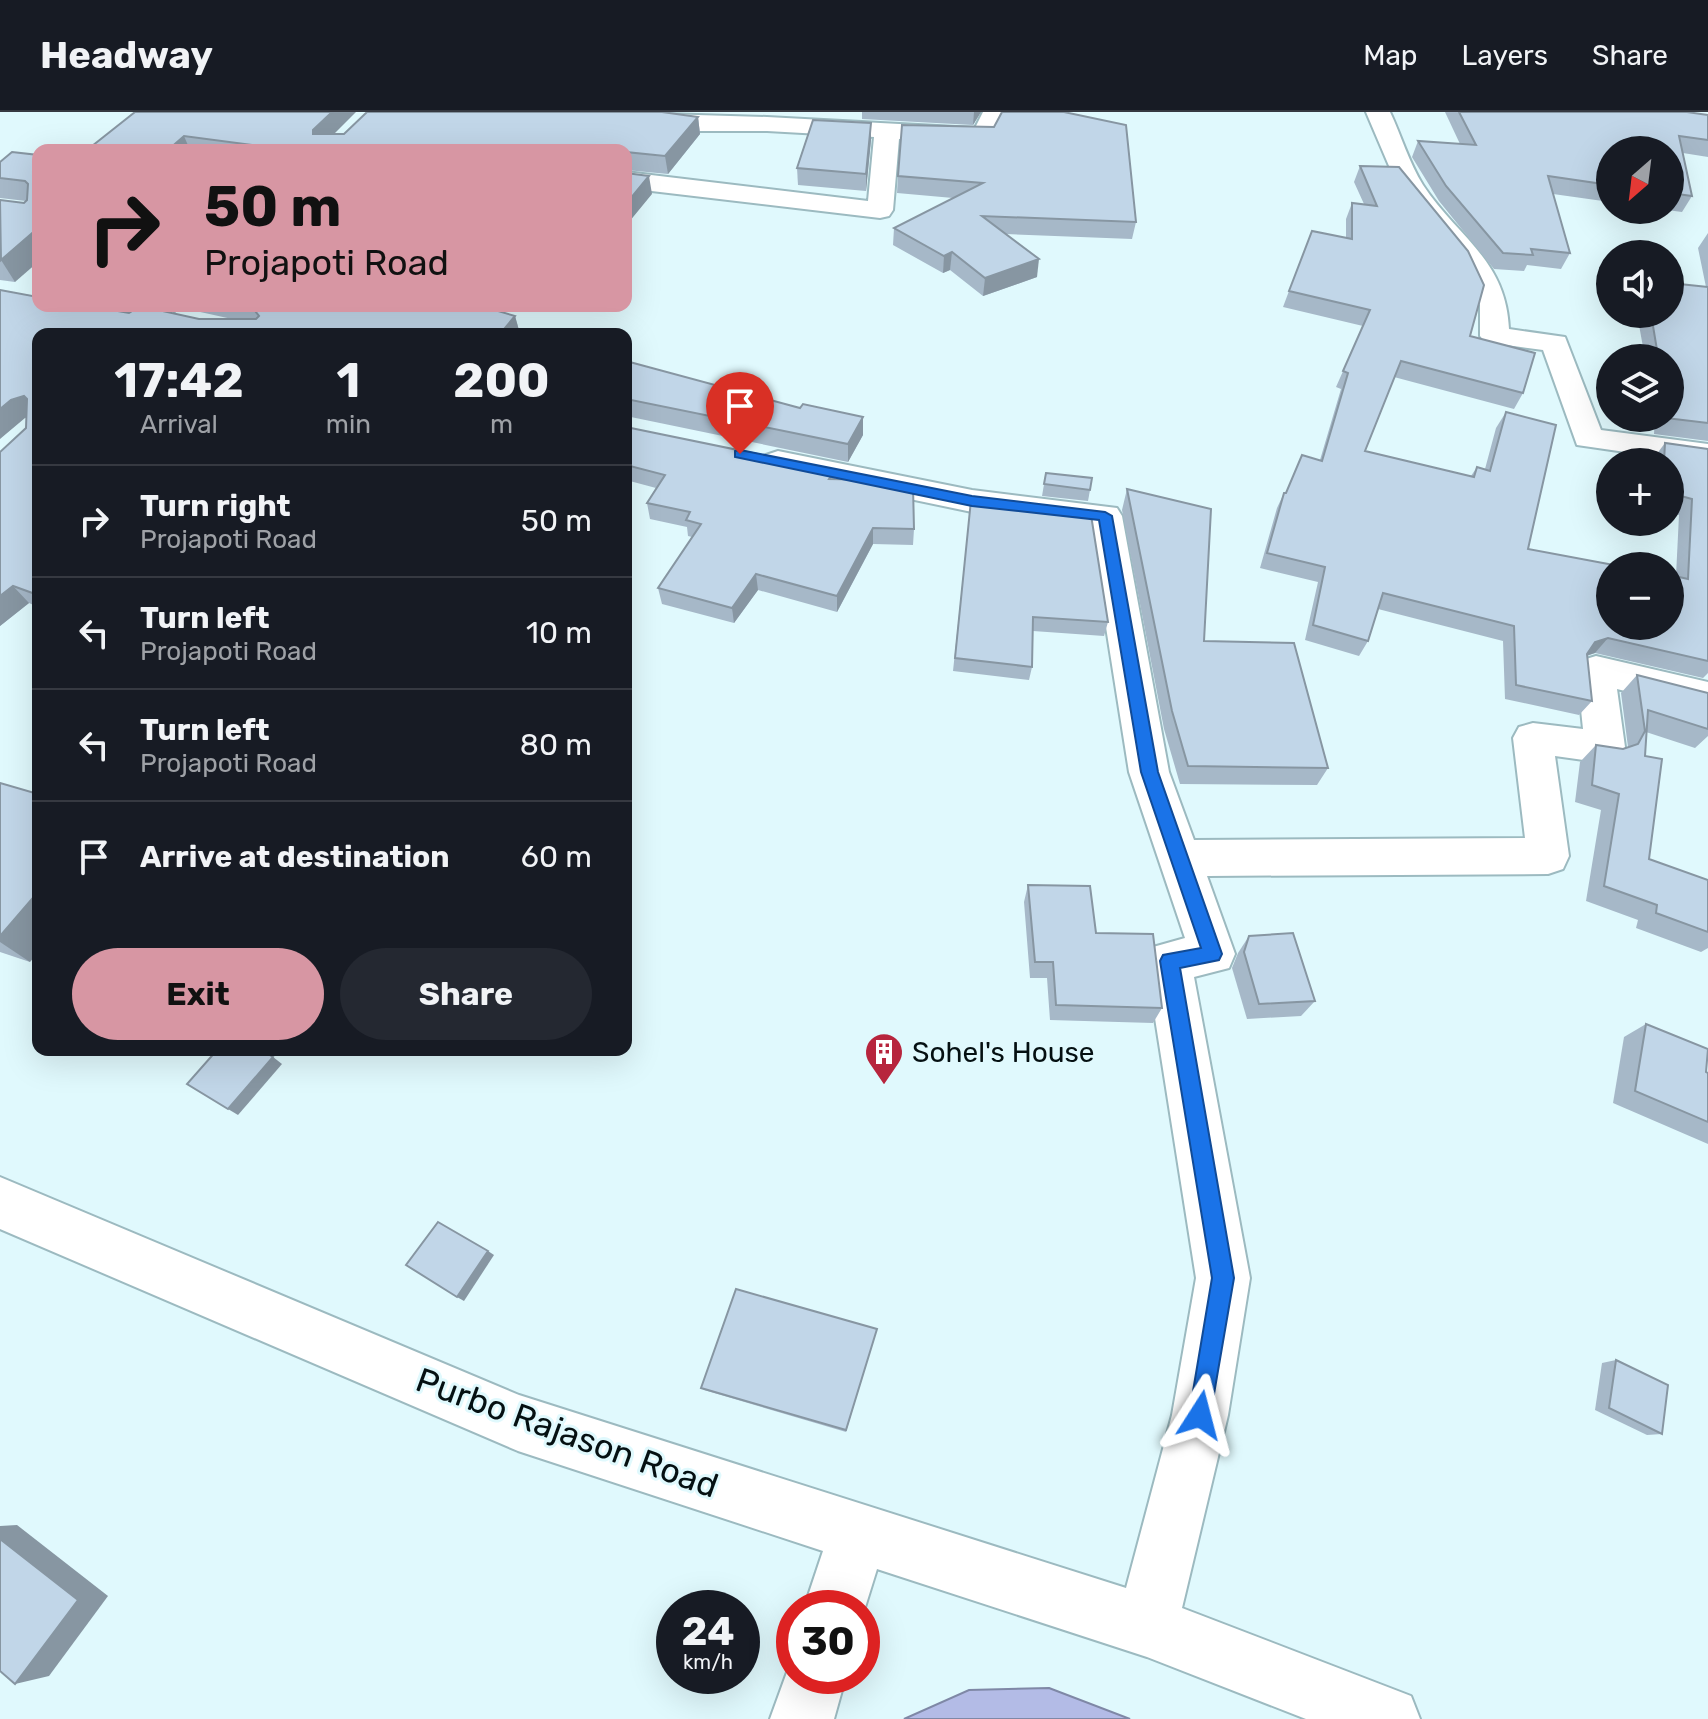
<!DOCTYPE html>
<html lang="en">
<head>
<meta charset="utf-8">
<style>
	body { margin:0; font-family:Rubik,sans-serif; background:#242831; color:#f1f3f6; height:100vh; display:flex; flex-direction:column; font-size:30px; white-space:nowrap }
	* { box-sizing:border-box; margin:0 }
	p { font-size:26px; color:#9ea1a6 }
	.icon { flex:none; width:44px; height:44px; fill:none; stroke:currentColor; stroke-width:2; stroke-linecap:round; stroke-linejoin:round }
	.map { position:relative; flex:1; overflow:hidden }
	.panel { position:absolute; left:32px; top:216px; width:600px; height:728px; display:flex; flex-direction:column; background:#171b24; border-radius:16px; box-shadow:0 8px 32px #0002 }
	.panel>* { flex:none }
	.guide { position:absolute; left:32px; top:32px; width:600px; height:168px; border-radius:16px; box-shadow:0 8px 32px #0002; background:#d796a3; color:#111; overflow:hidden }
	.needle { width:52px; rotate:208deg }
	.buttons { position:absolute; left:1596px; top:24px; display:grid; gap:16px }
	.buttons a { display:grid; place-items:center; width:88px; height:88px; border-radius:50%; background:#171b24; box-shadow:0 8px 32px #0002; font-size:40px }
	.speed { position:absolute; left:656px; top:1478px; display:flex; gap:16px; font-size:40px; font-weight:700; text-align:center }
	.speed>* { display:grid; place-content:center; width:104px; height:104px; border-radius:50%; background:#171b24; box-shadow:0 8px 32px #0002; line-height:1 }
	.speed small { font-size:20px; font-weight:400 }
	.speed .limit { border:12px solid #d22; background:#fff; color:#111 }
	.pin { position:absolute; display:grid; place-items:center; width:68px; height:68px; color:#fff; margin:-82px -34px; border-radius:50% 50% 50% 0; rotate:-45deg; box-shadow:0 0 8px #0007 }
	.pin .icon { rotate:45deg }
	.me { position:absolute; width:88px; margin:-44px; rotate:9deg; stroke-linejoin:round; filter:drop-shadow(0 0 6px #0008) }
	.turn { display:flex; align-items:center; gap:28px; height:168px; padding:0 40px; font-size:36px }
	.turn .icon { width:104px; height:104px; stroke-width:2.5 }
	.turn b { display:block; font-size:56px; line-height:68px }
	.eta { display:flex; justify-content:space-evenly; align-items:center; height:136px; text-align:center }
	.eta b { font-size:48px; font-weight:700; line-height:56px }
	.primary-button { display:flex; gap:16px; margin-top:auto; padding:16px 40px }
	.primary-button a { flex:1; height:92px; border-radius:48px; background:#d796a3; color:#111; font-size:32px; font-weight:700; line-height:92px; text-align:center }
	.primary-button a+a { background:#242831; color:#f1f3f6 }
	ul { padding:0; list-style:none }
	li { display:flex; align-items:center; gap:24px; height:112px; padding:0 40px; border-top:2px solid #363941 }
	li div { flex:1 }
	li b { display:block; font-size:30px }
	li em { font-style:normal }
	header { display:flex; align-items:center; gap:48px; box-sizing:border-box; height:112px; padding:0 40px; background:#171b24; border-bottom:2px solid #363941 }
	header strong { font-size:38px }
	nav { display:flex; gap:44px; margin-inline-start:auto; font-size:28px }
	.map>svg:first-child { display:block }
	.water { fill:#b3bbe6; stroke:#7f88a6; stroke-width:2 }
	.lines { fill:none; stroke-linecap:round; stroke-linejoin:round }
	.street-casing { stroke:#9cbac0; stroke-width:4 }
	.street { fill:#fff; fill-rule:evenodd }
	.wall { fill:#a6b8c8 }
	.shaded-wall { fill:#8796a2 }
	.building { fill:#c1d6e8; stroke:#8796a2; stroke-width:2 }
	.route { fill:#1a73e8; stroke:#114b97; stroke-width:2 }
	.labels { text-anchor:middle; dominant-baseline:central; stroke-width:6; stroke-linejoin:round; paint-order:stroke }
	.poi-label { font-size:28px; fill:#051012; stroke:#e0f9fd; text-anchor:start }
	.near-street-label { font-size:34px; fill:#051012; stroke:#e0f9fd }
</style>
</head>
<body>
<header>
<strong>Headway</strong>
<nav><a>Map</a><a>Layers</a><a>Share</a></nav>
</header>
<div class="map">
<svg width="1708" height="1607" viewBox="0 0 1708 1607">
	<rect width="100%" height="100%" fill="#e0f9fd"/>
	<polygon class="water" points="1049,1576 1130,1607 904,1607 969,1578"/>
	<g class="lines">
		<defs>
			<g id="street">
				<polygon points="596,0 767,5 975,16 983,0 1007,0 992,29 983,31 899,27 893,98 889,104 880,106 626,76 626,60 868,89 874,25 767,19 686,19 608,7 600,5"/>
				<path d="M1366,0H1390C1401,23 1409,51 1423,73C1457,125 1506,147 1509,217L1565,225L1601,318L1708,332V352L1577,333L1543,238L1485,230L1480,224V193L1463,153L1398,75Z"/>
				<polygon points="148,194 179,194 152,222 120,222"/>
				<polygon points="778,339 972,378 1117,396 1122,404 1169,660 1194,728 1525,726 1513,626 1519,615 1533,611 1583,617 1577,558 1583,548 1596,544 1708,570 1708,600 1617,577 1625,635 1619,646 1605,651 1555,644 1569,744 1563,757 1548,762 1207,764 1235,842 1229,856 1194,865 1250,1166 1228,1303 1182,1496 1411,1584 1420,1607 1306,1607 1147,1545 877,1457 862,1505 862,1496 804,1496 823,1439 518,1339 0,1117 0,1065 519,1283 1126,1476 1172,1303 1196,1166 1146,849 1153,835 1185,826 1129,660 1090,414 972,400 766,357 762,350 766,343"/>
				<polygon points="794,1541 794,1564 846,1564 834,1607 770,1607"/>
			</g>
		</defs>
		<use href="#street" class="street-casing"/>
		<use href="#street" class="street"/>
	</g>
	<g class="wall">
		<polygon points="135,0 333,22 698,5 700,22 668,62 626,58 626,38 87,38"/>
		<polygon points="862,0 981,0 973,13 862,7"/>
		<polygon points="1445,0 1687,0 1708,3 1708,45 1683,41 1692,84 1682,100 1667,98 1670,98 1670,38 1610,38 1610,90 1553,82 1570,141 1561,157 1527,153 1524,159 1494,157 1439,89 1412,45 1418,29 1460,32"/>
		<polygon points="871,11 871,28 866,79 798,73 797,56"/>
		<polygon points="994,15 1136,110 1132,127 1006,122 1037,165 983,184 950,158 943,161 893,133 894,116 953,86 897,81 898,64"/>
		<polygon points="38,43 15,170 0,168 0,88 24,91 26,89 0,86 0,50"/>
		<polygon points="1360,54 1470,224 1523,281 1514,297 1394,265 1365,339 1471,364 1477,355 1485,357 1496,316 1506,300 1528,437 1676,464 1679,403 1670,401 1670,350 1653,350 1653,347 1665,331 1708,337 1708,561 1703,566 1595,541 1587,544 1592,589 1579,603 1505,587 1503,529 1378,497 1368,529 1359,544 1305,528 1318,470 1260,456 1277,396 1284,381 1286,381 1320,348 1341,277 1336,275 1363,214 1283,195 1289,179 1346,126 1346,107 1352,91 1364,92 1354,70"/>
		<polygon points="1708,121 1708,329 1654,322 1655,306 1670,306 1670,246 1645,246 1637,202 1670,202 1706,175 1698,136"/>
		<polygon points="0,178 129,201 199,207 232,207 173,194 481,194 515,204 520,222 38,222 38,495 29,491 0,514 0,340 26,316 27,305 25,306"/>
		<polygon points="626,249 800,296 863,305 863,323 848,350 626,304"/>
		<polygon points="626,315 835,358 835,367 914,417 913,433 873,432 837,500 758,478 734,511 662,492 658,476 692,425 688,424 687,415 650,407 647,391 656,376 626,368"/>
		<polygon points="1046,361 1090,378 1088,389 1042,384"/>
		<polygon points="1127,377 1204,529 1328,656 1317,673 1180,672 1164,617 1122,398"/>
		<polygon points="971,388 1108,510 1104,524 1033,519 1032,555 1029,568 953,559"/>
		<polygon points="1637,563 1708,581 1708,624 1695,636 1646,620 1645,644 1649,747 1708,768 1708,836 1701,840 1636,816 1638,808 1586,789 1601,698 1575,690 1580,650 1596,633 1623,637 1628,635 1621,581"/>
		<polygon points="0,671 30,850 0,840"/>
		<polygon points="1028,773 1096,821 1162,896 1153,911 1050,908 1047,866 1030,866 1024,790"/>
		<polygon points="1249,824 1315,889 1301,904 1247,907 1232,856 1238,841"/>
		<polygon points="1646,912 1708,961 1708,1032 1613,991 1624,925"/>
		<polygon points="876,1220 846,1320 704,1278 701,1276"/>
		<polygon points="1616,1248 1662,1322 1647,1323 1595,1298 1602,1251"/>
	</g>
	<g class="shaded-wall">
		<polygon points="332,0 356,0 320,36 313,22 313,18"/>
		<polygon points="974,0 981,0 973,13"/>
		<polygon points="698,5 700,22 668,62 665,44"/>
		<polygon points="871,11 871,28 866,79 866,62"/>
		<polygon points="184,24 190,38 168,38"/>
		<polygon points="649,64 652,82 629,110 632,127 626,135 626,92"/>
		<polygon points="38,116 38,150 15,170 1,148"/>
		<polygon points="952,140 950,158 943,161 944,144"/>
		<polygon points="1039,147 1037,165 983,184 985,166"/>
		<polygon points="515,204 520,222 500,222"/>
		<polygon points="24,284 37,302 25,306 0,327 0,297 11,288"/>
		<polygon points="863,305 863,323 848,350 848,332"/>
		<polygon points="873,416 873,432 837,500 837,484"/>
		<polygon points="756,462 758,478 734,511 732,496"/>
		<polygon points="13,474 29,491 0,514 0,484"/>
		<polygon points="1608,526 1595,541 1582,545 1595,530"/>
		<polygon points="38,780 38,841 30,850 0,830 0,824"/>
		<polygon points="273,945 282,952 238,1003 228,997"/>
		<polygon points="488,1139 494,1143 464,1189 457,1185"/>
		<polygon points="17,1413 108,1484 49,1564 15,1572 0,1427 0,1414"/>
	</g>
	<g class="building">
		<polygon points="135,0 332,0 313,18 313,22 344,22 367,0 662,0 698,5 665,44 626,40 626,38 289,38 184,24 168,38 87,38"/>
		<polygon points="1002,0 1064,0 1126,13 1136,110 982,104 1039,147 985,166 952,140 944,144 894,116 983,71 898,64 902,13 994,15"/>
		<polygon points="1459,0 1687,0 1708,3 1708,28 1679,24 1692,84 1670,81 1670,38 1610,38 1610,73 1548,64 1570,141 1531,137 1533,143 1503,141 1446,74 1418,29 1476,33"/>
		<polygon points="813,8 871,11 866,62 797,56"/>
		<polygon points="12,40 38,43 38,116 1,148 0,88 24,91 27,88 28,72 25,69 0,66 0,50"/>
		<polygon points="1360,54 1399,55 1468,139 1484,173 1470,224 1535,241 1523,281 1401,249 1365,339 1474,365 1477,355 1490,359 1506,300 1556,313 1528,437 1619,454 1610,454 1610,514 1670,514 1670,463 1688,467 1692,387 1670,381 1670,350 1664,350 1665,331 1708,337 1708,549 1608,526 1595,530 1587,542 1592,589 1516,573 1514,514 1383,481 1368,529 1313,513 1325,455 1267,441 1284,381 1286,381 1302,343 1322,349 1348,261 1343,259 1370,198 1289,179 1312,119 1352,127 1352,91 1377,94"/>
		<polygon points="626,61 649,64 626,92"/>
		<polygon points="1670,171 1708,175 1708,311 1666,306 1670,306 1670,246 1663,246 1662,239 1657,238 1651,202 1670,202"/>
		<polygon points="0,178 38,185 38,194 89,194 129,201 140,194 199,207 256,207 259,204 252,195 247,194 481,194 515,204 500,222 38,222 38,483 13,474 0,484 0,340 26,316 27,287 24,284 11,288 0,297"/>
		<polygon points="626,249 800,296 803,292 863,305 848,332 626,287"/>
		<polygon points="626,315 835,358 829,367 882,368 913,374 914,417 873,416 837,484 756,462 732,496 658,476 701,412 686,408 690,400 647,391 665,363 626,353"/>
		<polygon points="1046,361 1092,366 1090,378 1044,372"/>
		<polygon points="1127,377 1211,397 1204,529 1294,531 1328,656 1188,654 1172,599"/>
		<polygon points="971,388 1091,403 1108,510 1033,505 1032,555 955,546"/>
		<polygon points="1637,563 1708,581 1708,617 1648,598 1645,644 1662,647 1649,747 1708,768 1708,820 1656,801 1657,793 1604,774 1619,682 1592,673 1596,633 1623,637 1638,632 1645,619"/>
		<polygon points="0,671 38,682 38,780 0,824"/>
		<polygon points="1028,773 1090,774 1096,821 1153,822 1162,896 1056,893 1053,850 1035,850"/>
		<polygon points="1293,821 1315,889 1259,892 1244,840 1249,824"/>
		<polygon points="1646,912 1708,937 1706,960 1708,961 1708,1010 1635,979"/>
		<polygon points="217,938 261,938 273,945 228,997 187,972"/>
		<polygon points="438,1110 488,1139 457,1185 406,1153"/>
		<polygon points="736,1177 877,1217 846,1318 701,1276"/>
		<polygon points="1616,1248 1668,1273 1662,1322 1609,1296"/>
		<polygon points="0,1427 78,1488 15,1572 0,1559"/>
	</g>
	<polygon class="route" points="740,338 972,384 1105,400 1112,404 1158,660 1222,842 1219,848 1180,856 1234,1166 1209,1311 1200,1315 1192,1311 1189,1303 1212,1166 1160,849 1163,843 1201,836 1141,660 1099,408 972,394 735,345 735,339"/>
	<defs>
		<symbol id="building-pin" viewBox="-11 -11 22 30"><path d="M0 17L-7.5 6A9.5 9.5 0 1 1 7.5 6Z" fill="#b7253d" stroke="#e0f9fd"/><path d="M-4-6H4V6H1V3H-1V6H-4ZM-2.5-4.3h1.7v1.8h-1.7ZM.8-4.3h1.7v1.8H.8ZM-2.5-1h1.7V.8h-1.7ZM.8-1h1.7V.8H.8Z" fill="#fff"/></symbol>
	</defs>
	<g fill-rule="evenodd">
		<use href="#building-pin" x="862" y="918" width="44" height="60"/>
	</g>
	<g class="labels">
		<g class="poi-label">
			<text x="912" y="940">Sohel's House</text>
		</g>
		<g class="near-street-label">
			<text transform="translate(567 1321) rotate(20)">Purbo Rajason Road</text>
		</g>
	</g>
</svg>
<div class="buttons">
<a><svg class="needle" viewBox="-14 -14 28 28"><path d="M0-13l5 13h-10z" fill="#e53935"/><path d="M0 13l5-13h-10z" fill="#9ea1a6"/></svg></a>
<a><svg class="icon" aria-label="sound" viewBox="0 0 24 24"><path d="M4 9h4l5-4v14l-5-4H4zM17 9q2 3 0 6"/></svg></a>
<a><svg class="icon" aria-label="layers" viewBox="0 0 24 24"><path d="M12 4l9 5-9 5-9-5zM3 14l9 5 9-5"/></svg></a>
<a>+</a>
<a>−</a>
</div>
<div class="speed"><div>24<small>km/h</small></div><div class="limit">30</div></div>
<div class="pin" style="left:740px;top:342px;background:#d93025"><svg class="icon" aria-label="arrive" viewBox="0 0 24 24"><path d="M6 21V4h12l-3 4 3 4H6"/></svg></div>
<svg class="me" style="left:1200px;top:1303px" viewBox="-20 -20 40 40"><path d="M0-17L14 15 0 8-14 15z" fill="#1a73e8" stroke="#fff" stroke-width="4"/></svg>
<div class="guide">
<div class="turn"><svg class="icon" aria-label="right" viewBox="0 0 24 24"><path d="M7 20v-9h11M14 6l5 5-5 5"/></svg><div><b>50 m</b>Projapoti Road</div></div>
</div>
<section class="panel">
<div class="eta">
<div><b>17:42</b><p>Arrival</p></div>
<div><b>1</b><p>min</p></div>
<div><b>200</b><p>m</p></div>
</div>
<ul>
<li><svg class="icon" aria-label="right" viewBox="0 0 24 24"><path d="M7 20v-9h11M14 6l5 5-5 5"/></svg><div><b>Turn right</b><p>Projapoti Road</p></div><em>50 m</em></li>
<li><svg class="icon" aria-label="left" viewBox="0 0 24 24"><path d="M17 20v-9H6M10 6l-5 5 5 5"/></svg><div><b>Turn left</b><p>Projapoti Road</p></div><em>10 m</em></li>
<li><svg class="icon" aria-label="left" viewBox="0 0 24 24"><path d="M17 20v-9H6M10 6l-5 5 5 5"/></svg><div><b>Turn left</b><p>Projapoti Road</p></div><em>80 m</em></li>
<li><svg class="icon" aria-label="arrive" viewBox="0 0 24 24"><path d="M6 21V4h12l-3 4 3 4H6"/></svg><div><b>Arrive at destination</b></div><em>60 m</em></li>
</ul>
<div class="primary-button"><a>Exit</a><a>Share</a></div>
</section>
</div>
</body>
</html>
